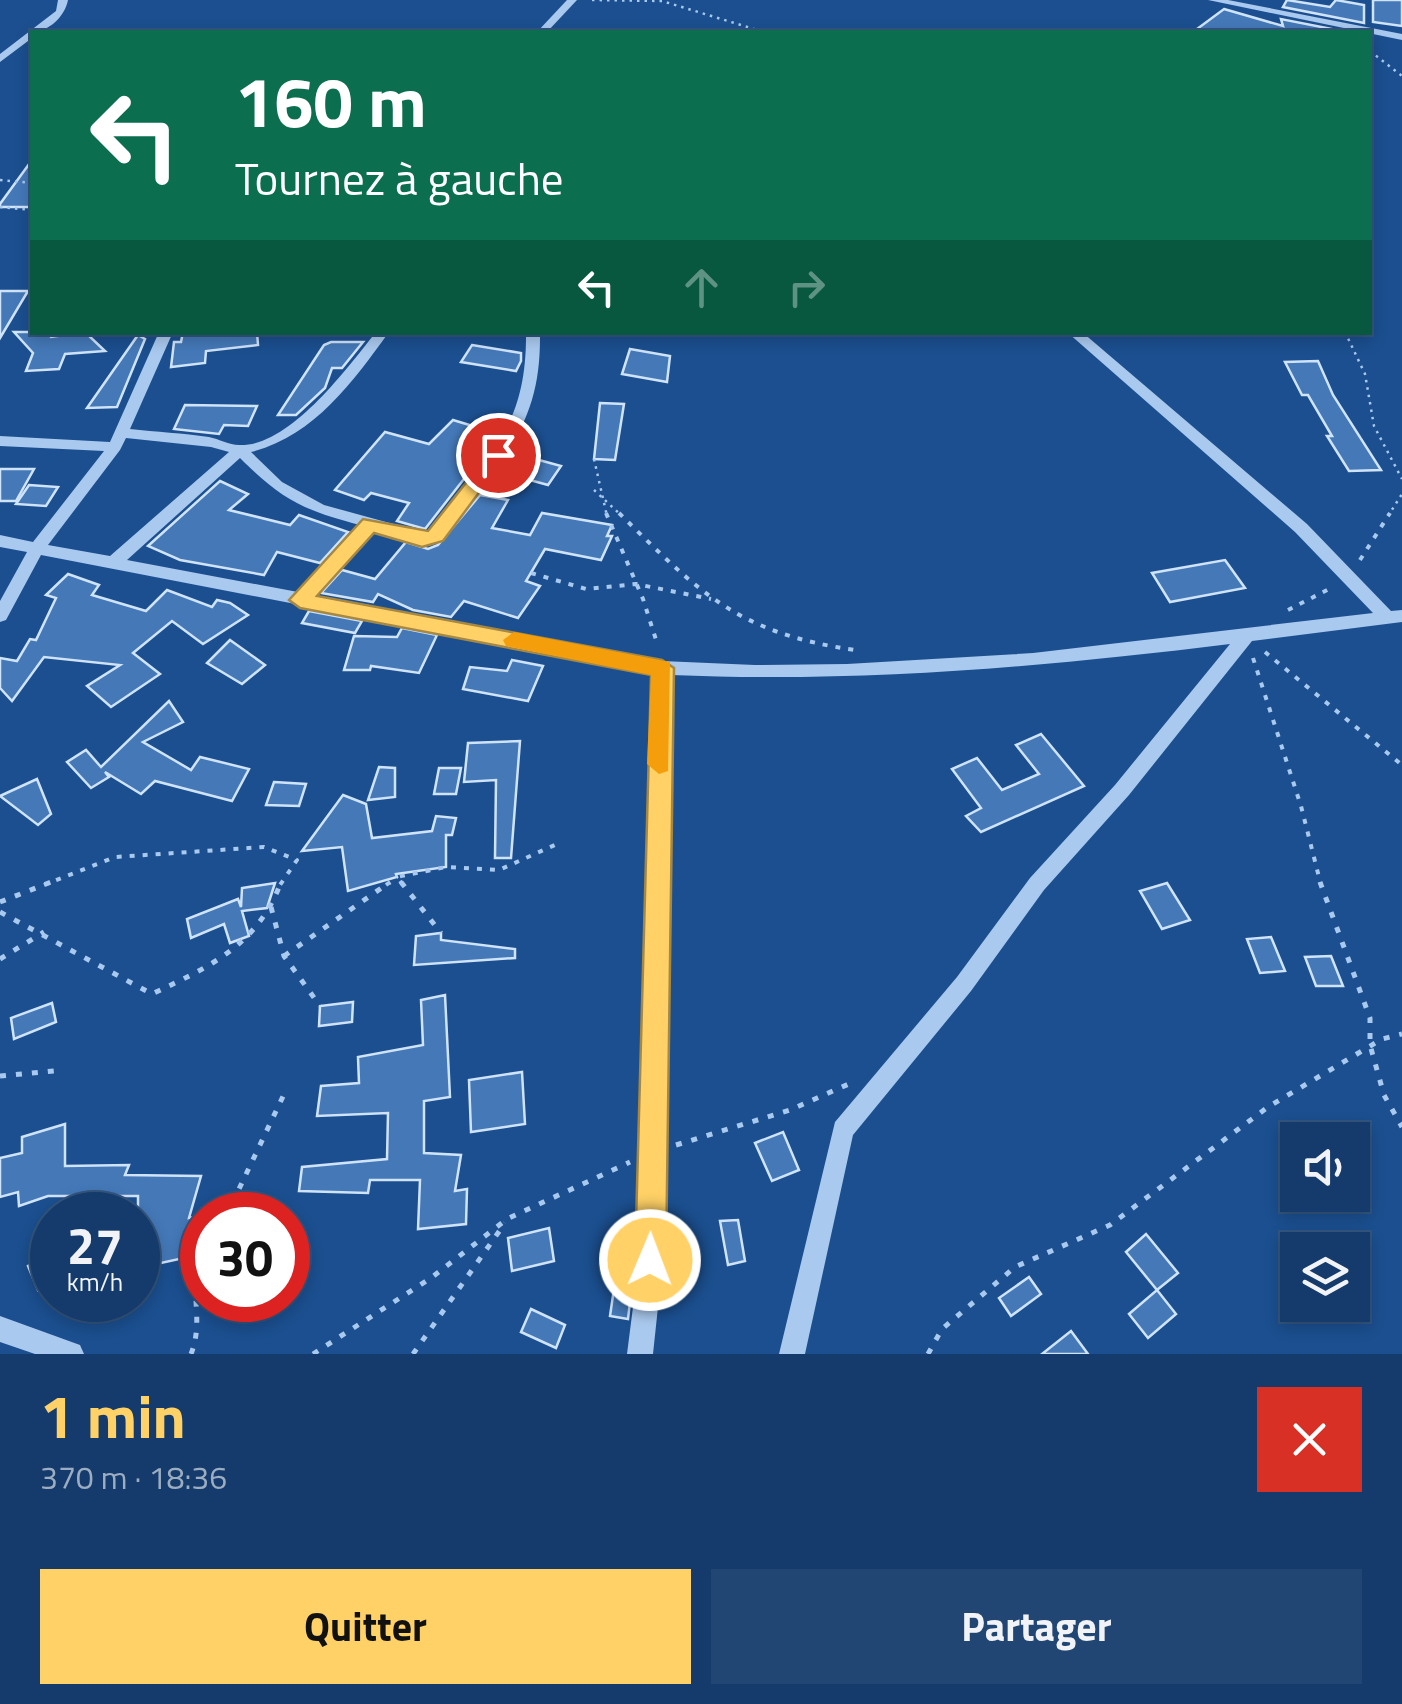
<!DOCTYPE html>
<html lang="fr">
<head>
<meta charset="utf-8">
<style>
	body { margin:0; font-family:"Titillium Web",sans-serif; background:#214673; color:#f1f3f6; height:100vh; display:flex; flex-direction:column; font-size:38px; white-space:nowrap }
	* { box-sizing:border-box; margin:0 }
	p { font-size:32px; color:#9dadc1 }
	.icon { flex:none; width:55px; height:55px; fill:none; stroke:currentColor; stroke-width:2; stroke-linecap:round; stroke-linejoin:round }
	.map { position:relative; height:1354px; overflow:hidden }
	.sheet { display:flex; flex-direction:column; background:#143b6b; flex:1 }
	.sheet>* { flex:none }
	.guide { position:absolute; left:30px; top:30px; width:1342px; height:305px; border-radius:0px; box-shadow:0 5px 15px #0003,0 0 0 2px #33557e; background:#0b6e4f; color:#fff; overflow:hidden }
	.fabs { position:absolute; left:1280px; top:1122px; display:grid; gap:20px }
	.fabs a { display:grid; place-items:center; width:90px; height:90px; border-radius:0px; background:#143b6b; box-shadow:0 5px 15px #0003,0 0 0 2px #33557e; font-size:50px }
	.speed { position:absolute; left:30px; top:1192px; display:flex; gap:20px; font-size:50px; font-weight:700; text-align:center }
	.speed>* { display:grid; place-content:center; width:130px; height:130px; border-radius:50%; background:#143b6b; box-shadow:0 5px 15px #0003,0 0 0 2px #33557e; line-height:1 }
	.speed small { font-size:25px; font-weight:400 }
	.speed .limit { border:15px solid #d22; background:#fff; color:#111 }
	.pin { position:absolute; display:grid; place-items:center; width:85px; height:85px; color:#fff; margin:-42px; border:5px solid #fff; border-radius:50%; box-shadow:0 2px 10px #0007 }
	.me { position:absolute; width:110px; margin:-55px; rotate:1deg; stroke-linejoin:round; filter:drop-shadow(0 0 8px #0008) }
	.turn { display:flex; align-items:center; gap:35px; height:210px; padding:0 40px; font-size:45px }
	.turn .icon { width:130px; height:130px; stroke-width:2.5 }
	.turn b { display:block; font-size:70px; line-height:85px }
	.lanes { display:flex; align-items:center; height:95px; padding:0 40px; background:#0003; justify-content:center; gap:50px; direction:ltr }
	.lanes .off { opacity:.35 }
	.round { display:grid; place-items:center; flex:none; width:105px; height:105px; border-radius:0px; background:#214673 }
	.head { display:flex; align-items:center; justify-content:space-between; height:170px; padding:0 40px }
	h1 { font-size:60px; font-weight:700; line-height:75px; color:#ffd166 }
	.button { display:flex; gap:20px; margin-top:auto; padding:20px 40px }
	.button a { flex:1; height:115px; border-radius:0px; background:#ffd166; color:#111; font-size:40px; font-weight:700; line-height:115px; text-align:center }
	.button a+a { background:#214673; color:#f1f3f6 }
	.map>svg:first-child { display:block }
	.building { fill:#4478b7; stroke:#cfe3fa; stroke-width:2.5 }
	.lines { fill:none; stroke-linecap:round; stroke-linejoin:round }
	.path-far2 { stroke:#a9c9ee; stroke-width:2.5; stroke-dasharray:2.5 5; stroke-linecap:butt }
	.path-far1 { stroke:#a9c9ee; stroke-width:4; stroke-dasharray:5 8; stroke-linecap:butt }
	.path { stroke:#a9c9ee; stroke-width:5; stroke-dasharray:6 10; stroke-linecap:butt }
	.minor { fill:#a9c9ee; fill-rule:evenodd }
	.route { fill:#ffd166; stroke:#a68842; stroke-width:2.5 }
	.slow { fill:#f59e0b }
</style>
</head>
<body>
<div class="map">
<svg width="1402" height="1354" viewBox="0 0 1402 1354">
	<rect width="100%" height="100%" fill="#1b4f8f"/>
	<g class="building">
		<polygon points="1287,0 1330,7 1336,0 1364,5 1364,23 1283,7"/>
		<polygon points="1373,0 1402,0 1402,26 1373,22"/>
		<polygon points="1224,9 1283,26 1281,19 1347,32 1193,32"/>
		<polygon points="32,160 32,207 0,207 0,204"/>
		<polygon points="0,291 28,291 0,338"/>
		<polygon points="14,332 47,332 51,337 85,332 105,351 65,354 59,369 26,371 33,353"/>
		<polygon points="183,332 257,332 258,345 206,351 205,363 171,367 174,342 181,342"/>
		<polygon points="138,335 145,339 117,407 87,408"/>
		<polygon points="331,342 363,342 342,368 332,368 325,388 296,415 278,415 324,345"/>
		<polygon points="472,345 521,353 521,361 516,371 461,362"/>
		<polygon points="630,349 670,356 667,382 622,374"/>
		<polygon points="1318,361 1333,395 1381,470 1349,471 1327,436 1332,436 1308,395 1302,395 1285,362"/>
		<polygon points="600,403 624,404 615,460 594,459"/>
		<polygon points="185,405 257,406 248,426 224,425 219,434 174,429"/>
		<polygon points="453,420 499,434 425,529 397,521 409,503 371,493 364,500 335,490 385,432 429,444"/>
		<polygon points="539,460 561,466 548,485 526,479"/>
		<polygon points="0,469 34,469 16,501 0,501"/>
		<polygon points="220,481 248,494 229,510 290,525 299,515 348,532 320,563 277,552 264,575 180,560 148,546"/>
		<polygon points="29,485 58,487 46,506 16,504"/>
		<polygon points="480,495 508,500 492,528 530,535 542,513 612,525 607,536 612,536 601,560 545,549 526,581 540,586 518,618 464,601 451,617 413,610 378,594 373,602 321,593 342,570 375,579 406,542 428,549 438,545"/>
		<polygon points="1225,560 1245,588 1170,602 1152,573"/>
		<polygon points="68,574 99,585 92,595 146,611 167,590 212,607 217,600 230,603 248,615 203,644 172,621 133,653 160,674 111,707 87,686 120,665 44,657 12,701 0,688 0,658 17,661 30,639 36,640 56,598 46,595"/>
		<polygon points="309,611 362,621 355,633 302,623"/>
		<polygon points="402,628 437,635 419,673 371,666 370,670 344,670 354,636 397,637"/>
		<polygon points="230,640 265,665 242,684 207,663"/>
		<polygon points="512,660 543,666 528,701 463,689 470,667 507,671"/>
		<polygon points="169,701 183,722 143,742 191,770 200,757 249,769 232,801 155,781 141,794 105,772 109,777 91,788 67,762 86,750 101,767"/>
		<polygon points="1041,734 1084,786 981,832 966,816 981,808 952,769 977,758 1002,790 1039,774 1016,745"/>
		<polygon points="520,741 511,858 495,858 496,780 464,782 468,743"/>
		<polygon points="379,767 395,768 395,797 368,800"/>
		<polygon points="439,768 461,768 456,794 434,794"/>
		<polygon points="37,779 51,814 38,825 0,796"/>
		<polygon points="274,782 306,784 299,806 266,805"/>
		<polygon points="343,795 366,804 372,838 432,831 436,816 456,818 452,835 446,835 446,867 396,874 397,877 348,891 342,847 302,851"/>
		<polygon points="275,883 267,908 242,911 249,936 230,943 224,924 191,938 187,919 238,899 241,907 242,888"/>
		<polygon points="1167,883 1190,920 1162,929 1140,891"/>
		<polygon points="441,933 441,940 515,949 515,958 414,965 416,936"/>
		<polygon points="1271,937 1285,971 1260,973 1247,939"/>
		<polygon points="1331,956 1343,986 1316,986 1305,957"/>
		<polygon points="445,995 450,1097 424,1101 424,1153 461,1155 455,1191 467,1189 466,1224 418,1229 420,1180 370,1180 368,1193 299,1191 302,1167 387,1159 388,1113 317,1116 321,1086 359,1083 358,1057 423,1045 421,1000"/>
		<polygon points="353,1002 352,1022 319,1026 320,1006"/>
		<polygon points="52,1003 56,1022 14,1039 11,1018"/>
		<polygon points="522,1072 525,1124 471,1132 469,1080"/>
		<polygon points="65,1124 65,1166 129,1165 125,1175 201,1176 189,1218 195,1217 193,1256 138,1268 138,1196 48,1196 19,1206 18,1192 0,1197 0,1158 22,1153 22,1137"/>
		<polygon points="783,1132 799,1170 772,1181 755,1143"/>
		<polygon points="738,1220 745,1261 728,1265 720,1221"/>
		<polygon points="549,1228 554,1261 512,1271 508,1238"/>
		<polygon points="1146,1234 1178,1273 1157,1290 1126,1252"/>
		<polygon points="52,1250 52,1280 38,1290 28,1266"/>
		<polygon points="1029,1277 1041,1294 1011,1316 999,1298"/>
		<polygon points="615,1282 632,1285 628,1319 610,1316"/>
		<polygon points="1157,1290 1176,1314 1148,1338 1129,1314"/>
		<polygon points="531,1309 565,1325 556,1348 521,1332"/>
		<polygon points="1071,1331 1088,1354 1042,1354"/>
	</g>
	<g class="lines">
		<g class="path-far2">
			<polyline points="592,0 662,1 764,32"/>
			<polyline points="1370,51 1402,76"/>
			<polyline points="0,180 32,183"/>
			<polyline points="0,207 32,210"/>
			<polyline points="1345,332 1365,374 1374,426 1402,479"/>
			<polyline points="594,459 607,516"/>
			<polyline points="594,490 622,516"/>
			<polyline points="1388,516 1402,494"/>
		</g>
		<g class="path-far1">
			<polyline points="606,513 643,599 658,646"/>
			<path d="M619,513C700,593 737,633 855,650"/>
			<polyline points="1360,560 1390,513"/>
			<polyline points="531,573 586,589 636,584 711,599"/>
			<polyline points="1288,610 1333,587"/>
			<polyline points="1265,652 1402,765"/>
			<polyline points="1253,658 1301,806 1321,885"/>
			<polyline points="44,885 115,857 264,847 297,860 280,885"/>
			<polyline points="386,885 397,877"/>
			<polyline points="403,885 397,877 446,867 499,870 557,844"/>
		</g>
		<g class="path">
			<polyline points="401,882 441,933"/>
			<polyline points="1320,882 1370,1018 1370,1045 1384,1095 1402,1127"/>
			<polyline points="0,902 51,882"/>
			<polyline points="271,907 284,956 320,1006"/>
			<path d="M0,912L152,994C209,967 258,945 281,882"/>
			<polyline points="284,956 390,882"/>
			<polyline points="0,959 44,932"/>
			<polyline points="0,1076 54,1071"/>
			<polyline points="676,1145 790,1110 851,1083"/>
			<polyline points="221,1215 239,1189 287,1088"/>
			<path d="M191,1354C206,1317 185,1279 202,1242"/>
			<polyline points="313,1354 431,1278 507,1219 630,1162"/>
			<polyline points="413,1354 505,1223"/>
			<polyline points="928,1354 942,1329 1015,1267 1110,1225 1268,1107 1382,1039 1402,1034"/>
		</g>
		<g class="minor">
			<path d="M58,0H68C65,16 49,32 32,32V38L0,62V54L56,11Z"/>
			<polygon points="567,0 577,0 547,32 537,32"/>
			<polygon points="1208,0 1228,0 1402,34 1402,40"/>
			<path d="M159,332H173L130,429C156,432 183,433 209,437C219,439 229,445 239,445C290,447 347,368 376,332H389C352,383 314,436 251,452L282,482L324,505L426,533L437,523C490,454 527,426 526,332H540C541,410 517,441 471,500C459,516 448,537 429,545L374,529L314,595L662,661L755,665L847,664L1033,653L1373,613L1295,532L1067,332H1082L1307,524L1391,611L1402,610V622L1252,641L1129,795L1044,890L971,991L853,1135L805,1354H779L835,1122L957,977L1030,878L1115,785L1230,644C1044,667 859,683 671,675L663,1260L653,1354H627L639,1260L653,673L41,555L6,620L0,622V601L27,552L0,547V535L33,542L104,451L0,446V436L110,442ZM126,438L211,447L229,452L110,556L48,545L120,450ZM240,458C282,500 303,510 360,525L298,592L127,560Z"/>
			<polygon points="0,1316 80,1345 84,1354 35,1354 0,1342"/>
		</g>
	</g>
	<polygon class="route" points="498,449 507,455 443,541 422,547 374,533 317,596 662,660 674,668 666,1260 662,1271 650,1276 639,1271 635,1260 651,675 300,608 289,600 363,519 428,531 491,451"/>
	<polygon class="slow" points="514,632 670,662 668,771 659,774 647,764 651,675 506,646 503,640"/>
</svg>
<div class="fabs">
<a><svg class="icon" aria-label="sound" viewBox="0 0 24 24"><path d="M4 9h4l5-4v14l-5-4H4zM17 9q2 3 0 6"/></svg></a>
<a><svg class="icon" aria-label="layers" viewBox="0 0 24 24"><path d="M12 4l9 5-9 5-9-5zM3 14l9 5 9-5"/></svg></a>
</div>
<div class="speed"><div>27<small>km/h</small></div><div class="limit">30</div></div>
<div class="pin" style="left:498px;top:455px;background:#d93025"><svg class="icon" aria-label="arrive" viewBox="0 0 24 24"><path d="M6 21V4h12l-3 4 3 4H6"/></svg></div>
<svg class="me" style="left:650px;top:1260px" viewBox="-20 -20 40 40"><circle r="17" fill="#ffd166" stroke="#fff" stroke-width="3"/><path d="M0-11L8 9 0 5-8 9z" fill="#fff"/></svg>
<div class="guide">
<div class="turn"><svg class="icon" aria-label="left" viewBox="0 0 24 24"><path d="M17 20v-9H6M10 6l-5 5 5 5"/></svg><div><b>160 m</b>Tournez à gauche</div></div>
<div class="lanes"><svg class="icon" aria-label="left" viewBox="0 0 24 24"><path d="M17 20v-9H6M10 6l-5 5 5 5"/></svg><svg class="icon off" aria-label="ahead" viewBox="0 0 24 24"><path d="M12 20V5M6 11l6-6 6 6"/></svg><svg class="icon off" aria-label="right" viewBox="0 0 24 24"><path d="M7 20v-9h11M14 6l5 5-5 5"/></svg></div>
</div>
</div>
<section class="sheet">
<div class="head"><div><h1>1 min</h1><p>370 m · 18:36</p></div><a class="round" style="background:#d93025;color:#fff"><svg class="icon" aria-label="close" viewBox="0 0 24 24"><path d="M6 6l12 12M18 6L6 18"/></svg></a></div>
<div class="button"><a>Quitter</a><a>Partager</a></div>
</section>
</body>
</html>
